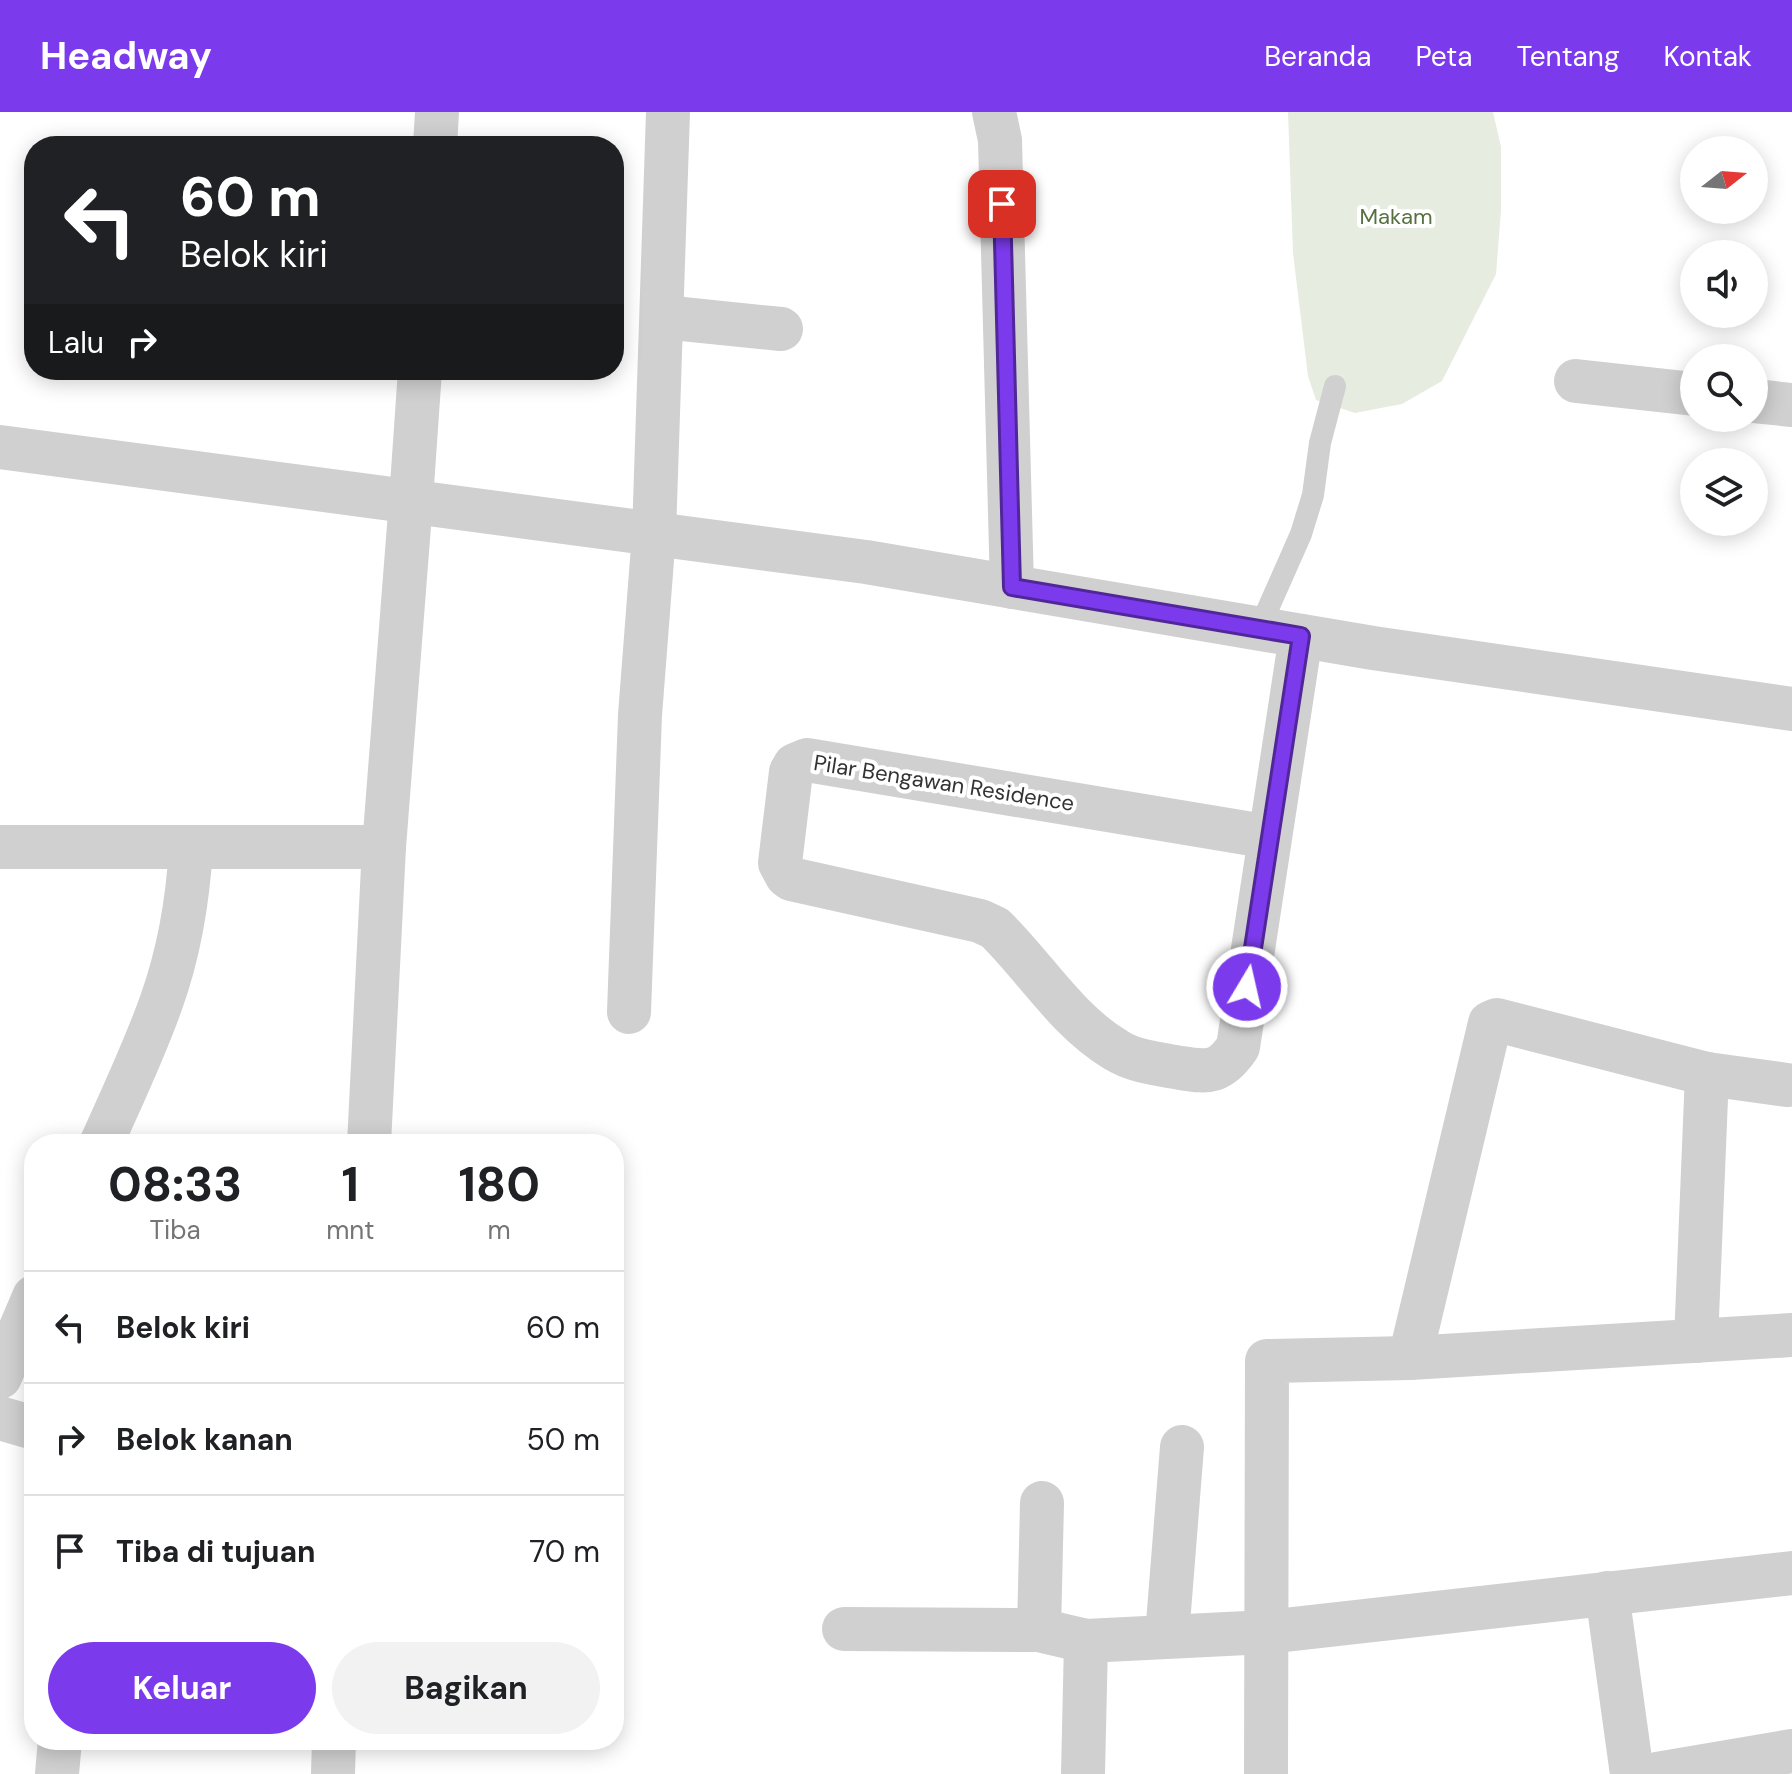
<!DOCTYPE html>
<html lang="id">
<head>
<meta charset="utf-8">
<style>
	body { margin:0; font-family:"DM Sans",sans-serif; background:#f2f2f2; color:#202124; height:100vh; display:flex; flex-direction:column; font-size:30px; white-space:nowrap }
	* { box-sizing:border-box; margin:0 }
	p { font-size:26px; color:#757577 }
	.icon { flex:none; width:44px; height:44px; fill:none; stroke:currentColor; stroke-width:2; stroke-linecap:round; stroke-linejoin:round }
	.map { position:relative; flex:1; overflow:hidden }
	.panel { position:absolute; left:24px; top:1022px; width:600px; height:616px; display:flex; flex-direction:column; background:#fff; border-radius:32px; box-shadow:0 4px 20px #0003 }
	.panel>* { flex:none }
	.top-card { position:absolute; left:24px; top:24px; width:600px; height:244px; border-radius:32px; box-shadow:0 4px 20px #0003; background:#202124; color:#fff; overflow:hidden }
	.needle { width:52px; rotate:73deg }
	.fabs { position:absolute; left:1680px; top:24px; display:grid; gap:16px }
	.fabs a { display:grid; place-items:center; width:88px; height:88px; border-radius:50%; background:#fff; box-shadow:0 4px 20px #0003; font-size:40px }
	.pin { position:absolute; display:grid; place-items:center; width:68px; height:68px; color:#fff; margin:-34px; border-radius:16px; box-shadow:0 4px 12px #0006 }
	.me { position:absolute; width:88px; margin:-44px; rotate:9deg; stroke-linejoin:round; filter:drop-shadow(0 0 6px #0008) }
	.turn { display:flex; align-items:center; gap:28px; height:168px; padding:0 24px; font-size:36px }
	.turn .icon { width:104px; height:104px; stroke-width:2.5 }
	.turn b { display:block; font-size:56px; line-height:68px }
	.then { display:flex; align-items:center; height:76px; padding:0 24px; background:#0003; gap:16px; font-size:30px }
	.eta { display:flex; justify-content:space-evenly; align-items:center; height:136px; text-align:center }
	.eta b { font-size:48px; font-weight:700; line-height:56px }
	.primary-button { display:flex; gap:16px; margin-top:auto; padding:16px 24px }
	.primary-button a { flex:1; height:92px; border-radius:48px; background:#7c3aed; color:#fff; font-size:32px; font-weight:700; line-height:92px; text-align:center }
	.primary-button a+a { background:#f2f2f2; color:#202124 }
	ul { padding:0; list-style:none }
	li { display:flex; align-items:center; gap:24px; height:112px; padding:0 24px; border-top:2px solid #e0e0e0 }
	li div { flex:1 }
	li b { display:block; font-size:30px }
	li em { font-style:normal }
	header { display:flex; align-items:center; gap:48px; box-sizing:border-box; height:112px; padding:0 40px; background:#7c3aed; color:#fff }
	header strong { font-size:38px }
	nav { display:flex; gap:44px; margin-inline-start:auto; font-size:28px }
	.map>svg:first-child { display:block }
	.green { fill:#e6ecdf }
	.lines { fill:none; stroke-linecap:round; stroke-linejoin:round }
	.service { stroke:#d0d0d0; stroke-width:22 }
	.minor { stroke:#d0d0d0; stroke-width:44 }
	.tertiary { stroke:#d0d0d0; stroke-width:44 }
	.route-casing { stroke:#51269a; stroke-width:20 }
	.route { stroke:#7c3aed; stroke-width:14 }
	.labels { text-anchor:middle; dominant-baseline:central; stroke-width:8; stroke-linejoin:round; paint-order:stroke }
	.park-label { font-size:22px; fill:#56703f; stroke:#fff }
	.street-label { font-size:22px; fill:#333; stroke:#fff }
</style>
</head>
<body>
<header>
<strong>Headway</strong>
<nav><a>Beranda</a><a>Peta</a><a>Tentang</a><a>Kontak</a></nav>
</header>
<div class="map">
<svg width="1792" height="1662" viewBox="0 0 1792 1662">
	<rect width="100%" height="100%" fill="#fff"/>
	<polygon class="green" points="1288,0 1493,0 1501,35 1501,98 1496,162 1442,269 1402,292 1355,301 1316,288 1308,264 1293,141"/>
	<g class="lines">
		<polyline class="service" points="1259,517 1301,422 1313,383 1320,331 1335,274"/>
		<g class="minor">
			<polyline points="994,0 1000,28 1012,475"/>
			<polyline points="663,205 781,217"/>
			<polyline points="1576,269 1694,282"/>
			<polyline points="1754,289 1792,293"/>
			<path d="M1270,725L807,648L795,653L791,660L780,751L787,764L791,767L980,809L995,816C1035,855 1067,909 1116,938C1135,950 1159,952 1181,956C1210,961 1221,960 1238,935L1301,524"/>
			<polyline points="0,735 384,735"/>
			<polyline points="629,900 640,603 654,422 668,0"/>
			<path d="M101,1032C122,985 144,939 161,891C179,841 188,787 191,735"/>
			<polyline points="369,1032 384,735 411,388"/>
			<polyline points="1696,1229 1707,962"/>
			<polyline points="1410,1246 1490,911 1497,908 1707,962 1787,973"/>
			<polyline points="0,1265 34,1185"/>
			<polyline points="0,1306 34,1316"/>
			<polyline points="1607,1481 1632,1662"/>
			<polyline points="844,1517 1039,1518 1086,1529 1267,1520 1792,1461"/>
			<polyline points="1039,1518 1042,1391"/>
			<polyline points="1167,1524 1182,1335"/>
			<polyline points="57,1662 60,1628"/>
			<polyline points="333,1662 334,1628"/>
			<polyline points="1083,1662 1086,1529"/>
			<polyline points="1266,1662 1267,1249 1410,1246 1792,1223"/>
			<polyline points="1657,1662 1792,1639"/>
		</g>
		<g class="tertiary">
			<polyline points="435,34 437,0"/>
			<polyline points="0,335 866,450 1373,536 1792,597"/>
			<polyline points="411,388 420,258"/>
		</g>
	</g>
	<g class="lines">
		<defs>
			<polyline id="route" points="1002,92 1012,475 1301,524 1247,875"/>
		</defs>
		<use href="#route" class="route-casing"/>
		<use href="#route" class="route"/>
	</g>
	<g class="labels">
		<g class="park-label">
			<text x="1396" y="104">Makam</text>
		</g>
		<g class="street-label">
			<text transform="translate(944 671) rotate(9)">Pilar Bengawan Residence</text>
		</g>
	</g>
</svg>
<div class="fabs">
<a><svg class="needle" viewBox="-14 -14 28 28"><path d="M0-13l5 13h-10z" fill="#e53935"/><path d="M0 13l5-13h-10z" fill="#757577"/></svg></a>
<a><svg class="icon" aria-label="sound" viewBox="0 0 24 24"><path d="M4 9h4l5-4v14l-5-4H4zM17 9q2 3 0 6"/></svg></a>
<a><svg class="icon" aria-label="search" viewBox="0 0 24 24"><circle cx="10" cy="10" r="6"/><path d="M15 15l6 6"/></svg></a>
<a><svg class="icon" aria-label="layers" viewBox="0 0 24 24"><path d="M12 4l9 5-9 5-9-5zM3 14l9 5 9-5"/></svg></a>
</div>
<div class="pin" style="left:1002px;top:92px;background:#d93025"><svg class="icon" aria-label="arrive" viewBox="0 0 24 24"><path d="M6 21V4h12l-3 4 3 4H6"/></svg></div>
<svg class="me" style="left:1247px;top:875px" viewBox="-20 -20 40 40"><circle r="17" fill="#7c3aed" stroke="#fff" stroke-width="3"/><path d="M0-11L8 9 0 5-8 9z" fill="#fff"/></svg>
<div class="top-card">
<div class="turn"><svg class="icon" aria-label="left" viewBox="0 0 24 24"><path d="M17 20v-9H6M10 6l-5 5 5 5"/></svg><div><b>60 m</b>Belok kiri</div></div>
<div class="then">Lalu<svg class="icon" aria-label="right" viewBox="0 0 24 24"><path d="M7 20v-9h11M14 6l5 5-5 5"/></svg></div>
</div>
<section class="panel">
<div class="eta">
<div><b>08:33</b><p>Tiba</p></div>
<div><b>1</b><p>mnt</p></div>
<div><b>180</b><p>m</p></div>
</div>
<ul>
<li><svg class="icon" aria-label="left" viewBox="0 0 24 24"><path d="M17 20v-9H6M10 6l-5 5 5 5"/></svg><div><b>Belok kiri</b></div><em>60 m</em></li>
<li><svg class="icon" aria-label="right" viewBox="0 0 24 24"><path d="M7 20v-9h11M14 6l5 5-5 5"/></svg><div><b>Belok kanan</b></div><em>50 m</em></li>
<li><svg class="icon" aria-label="arrive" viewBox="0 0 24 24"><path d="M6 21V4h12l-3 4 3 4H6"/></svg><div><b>Tiba di tujuan</b></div><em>70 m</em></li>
</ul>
<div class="primary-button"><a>Keluar</a><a>Bagikan</a></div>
</section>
</div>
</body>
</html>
